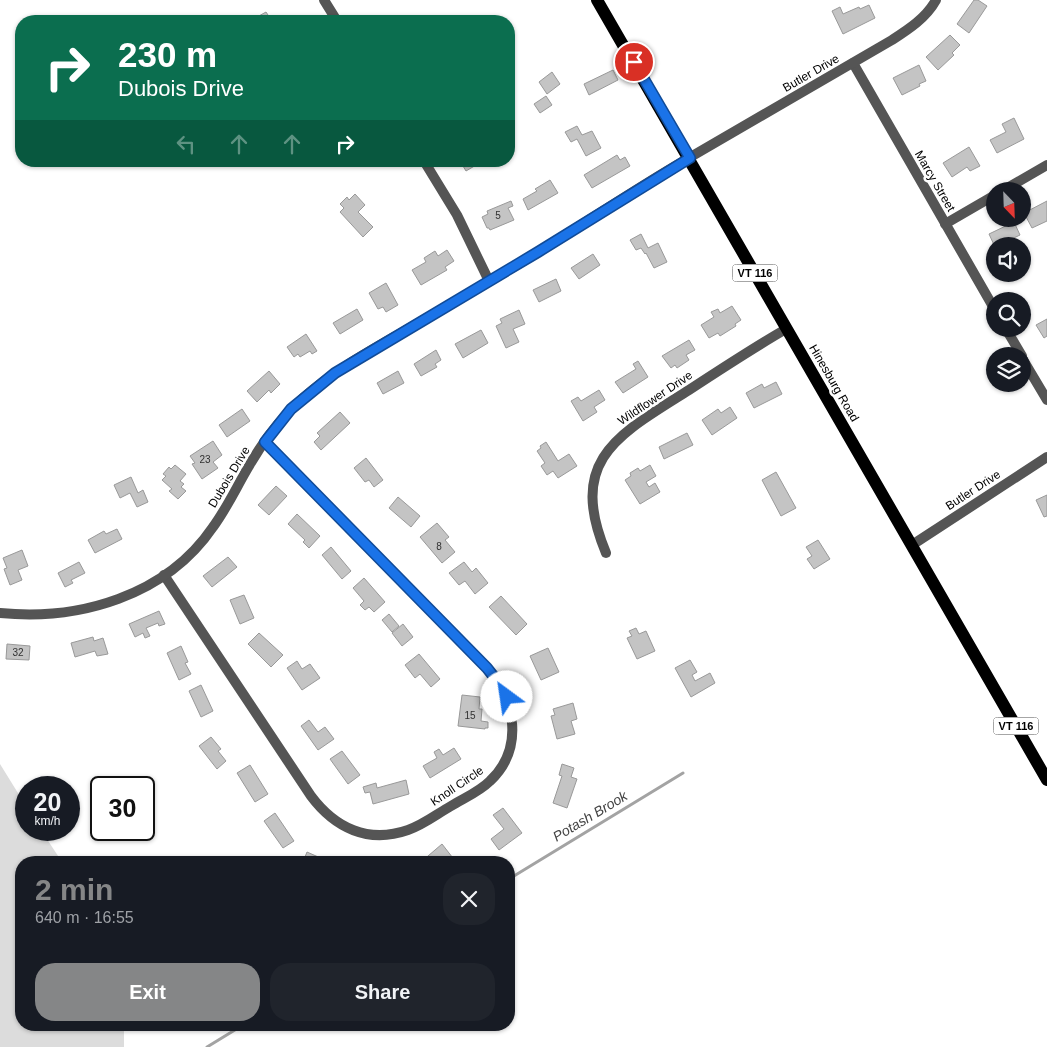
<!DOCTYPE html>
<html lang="en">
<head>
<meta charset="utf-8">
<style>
	body { margin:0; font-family:Arial,sans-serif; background:#20242c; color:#f1f3f6; height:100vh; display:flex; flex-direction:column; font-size:19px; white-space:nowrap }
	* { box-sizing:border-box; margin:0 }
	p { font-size:16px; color:#9ea1a6 }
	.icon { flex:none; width:28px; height:28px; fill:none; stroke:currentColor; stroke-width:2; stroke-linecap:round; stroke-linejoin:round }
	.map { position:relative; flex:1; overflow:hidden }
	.details { position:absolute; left:15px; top:856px; width:500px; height:175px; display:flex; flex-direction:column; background:#171b24; border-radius:20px; box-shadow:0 1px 4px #0004 }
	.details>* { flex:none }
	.banner { position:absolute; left:15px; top:15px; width:500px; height:152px; border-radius:20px; box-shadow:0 1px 4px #0004; background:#0b6e4f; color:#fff; overflow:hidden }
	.needle { width:32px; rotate:157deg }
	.fabs { position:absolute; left:986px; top:182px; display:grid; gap:10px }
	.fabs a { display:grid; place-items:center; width:45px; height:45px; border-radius:50%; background:#171b24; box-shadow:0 1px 4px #0004; font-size:25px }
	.speed { position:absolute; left:15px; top:776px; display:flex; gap:10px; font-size:25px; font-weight:700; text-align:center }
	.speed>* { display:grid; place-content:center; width:65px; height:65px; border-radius:50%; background:#171b24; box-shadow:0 1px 4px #0004; line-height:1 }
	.speed small { font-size:12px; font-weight:400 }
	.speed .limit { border:2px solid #111; border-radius:8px; background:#fff; color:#111 }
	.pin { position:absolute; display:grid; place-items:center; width:42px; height:42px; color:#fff; margin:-21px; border:2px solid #fff; border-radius:50%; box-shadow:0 1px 5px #0007 }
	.me { position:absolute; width:55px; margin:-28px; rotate:329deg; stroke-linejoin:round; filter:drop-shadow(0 0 4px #0008) }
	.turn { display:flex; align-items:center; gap:18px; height:105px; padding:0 20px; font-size:22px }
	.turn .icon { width:65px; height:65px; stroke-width:2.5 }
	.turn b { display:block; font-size:35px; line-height:42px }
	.lanes { display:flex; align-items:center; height:48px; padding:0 20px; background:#0003; justify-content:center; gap:25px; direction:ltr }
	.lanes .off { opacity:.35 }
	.round { display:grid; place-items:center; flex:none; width:52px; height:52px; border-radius:20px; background:#20242c }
	.head { display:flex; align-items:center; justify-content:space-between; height:85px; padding:0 20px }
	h1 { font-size:30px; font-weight:700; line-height:38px; color:#858687 }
	.primary-button { display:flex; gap:10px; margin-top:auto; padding:10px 20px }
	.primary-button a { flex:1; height:58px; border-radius:20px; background:#858687; color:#fff; font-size:20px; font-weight:700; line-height:58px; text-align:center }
	.primary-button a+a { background:#20242c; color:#f1f3f6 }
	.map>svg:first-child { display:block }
	.green { fill:#dcdcdc }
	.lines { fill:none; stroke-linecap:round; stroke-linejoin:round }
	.stream { stroke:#a3a3a3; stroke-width:3 }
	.building { fill:#c4c4c4; stroke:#999 }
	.street { stroke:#555; stroke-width:10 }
	.primary { stroke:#000; stroke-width:12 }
	.route-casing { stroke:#114b97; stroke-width:12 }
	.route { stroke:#1a73e8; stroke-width:9 }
	.labels { text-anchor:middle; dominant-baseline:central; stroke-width:5; stroke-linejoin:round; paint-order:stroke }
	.number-label { font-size:10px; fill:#313131 }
	.shield { fill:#fff; stroke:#4c4c4c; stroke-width:1 }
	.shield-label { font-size:11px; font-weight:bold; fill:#000 }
	.street-label { font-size:12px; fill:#000; stroke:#fff }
	.water-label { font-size:14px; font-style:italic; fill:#444; stroke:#fff }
</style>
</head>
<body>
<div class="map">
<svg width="1047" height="1047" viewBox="0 0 1047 1047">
	<rect width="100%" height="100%" fill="#fff"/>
	<polygon class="green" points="0,764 26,806 26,830 41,830 62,862 21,862 21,1025 124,1025 124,1047 0,1047"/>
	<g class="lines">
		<g class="stream">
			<polyline points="509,879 683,773"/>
			<polyline points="207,1047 243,1025"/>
		</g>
	</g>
	<g class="building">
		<polygon points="974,0 978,0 987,6 969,33 957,24"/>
		<polygon points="869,5 875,18 843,34 832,11 840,7 843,14 859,7 860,9"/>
		<polygon points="266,12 272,21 250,21"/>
		<polygon points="950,35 960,45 952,53 954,55 938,70 926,57"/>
		<polygon points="919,65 926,81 919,84 920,86 902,95 893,78"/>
		<polygon points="613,70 618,80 589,95 584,84"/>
		<polygon points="552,72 560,84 547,94 539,82"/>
		<polygon points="546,96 552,105 540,113 534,104"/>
		<polygon points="1014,118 1024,139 997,153 990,140 1006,132 1002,124"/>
		<polygon points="577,126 582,135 592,131 601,148 586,156 577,139 571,142 565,132"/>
		<polygon points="969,147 980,166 970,171 967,167 952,177 943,163"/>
		<polygon points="617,155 620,160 625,157 630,166 592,188 584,175"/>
		<polygon points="460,161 483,161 466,171"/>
		<polygon points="550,180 558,193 528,210 523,199 537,191 535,189"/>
		<polygon points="355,194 365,205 358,212 373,227 363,237 340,212 344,208 340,204 347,197 349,200"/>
		<polygon points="511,201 513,206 508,208 514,220 490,230 489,228 487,228 482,217 488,214 487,211"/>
		<polygon points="1047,201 1047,221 1032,228 1024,213"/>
		<polygon points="1014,222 1020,235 995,247 989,234"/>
		<polygon points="641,234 648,248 658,243 667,262 654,268 646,253 645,254 641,248 636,250 630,240"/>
		<polygon points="447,250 454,261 445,267 447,270 421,285 412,270 426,262 424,258 435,251 438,256"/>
		<polygon points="593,254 600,265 579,279 571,268"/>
		<polygon points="556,279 561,291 539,302 533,290"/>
		<polygon points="386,283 398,305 386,312 383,307 378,309 369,293"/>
		<polygon points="732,306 741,320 735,324 736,326 720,336 718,333 709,338 701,325 714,317 711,312 718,309 720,313"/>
		<polygon points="357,309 363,320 340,334 333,323"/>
		<polygon points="519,310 525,324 513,329 519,342 506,348 496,326 502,323 500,319"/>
		<polygon points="1047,319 1047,336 1044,338 1036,325"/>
		<polygon points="481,330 488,343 463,358 455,344"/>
		<polygon points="306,334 317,351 312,354 310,351 300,357 298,354 294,357 287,347"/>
		<polygon points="689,340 695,350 686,355 689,360 677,368 675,365 671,368 662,356"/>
		<polygon points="436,350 441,360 435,364 437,367 421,376 414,364"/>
		<polygon points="638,361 648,377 623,393 615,382 636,369 633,364"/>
		<polygon points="269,371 280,384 271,393 269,390 257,402 247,391"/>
		<polygon points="398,371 404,383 383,394 377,383"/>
		<polygon points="776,382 782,394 754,408 746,393 762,384 764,388"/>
		<polygon points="599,390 605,400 594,407 597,412 583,421 571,401 578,397 581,401"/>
		<polygon points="730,407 737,418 712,435 702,420 718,409 721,413"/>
		<polygon points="242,409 250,421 227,437 219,425"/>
		<polygon points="340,412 350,423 321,450 314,442 320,436 317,433"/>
		<polygon points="687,433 693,445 664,459 659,447"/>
		<polygon points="213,441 222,455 213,462 218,468 202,479 192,464 195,463 190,456"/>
		<polygon points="546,442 558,461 569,454 577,466 558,478 553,471 547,475 541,466 545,463 537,451 541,448 540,446"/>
		<polygon points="366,458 383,480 374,487 369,480 365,482 354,468"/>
		<polygon points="175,465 186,474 180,481 184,484 181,487 186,491 178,499 169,491 172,489 162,480 166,476 163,474 169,467 171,469"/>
		<polygon points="650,465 656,476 646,482 649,487 655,483 660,492 640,504 625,480 631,476 630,473 638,468 640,471"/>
		<polygon points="776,472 796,508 781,516 762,480"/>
		<polygon points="131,477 138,493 143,490 148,502 137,507 130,493 120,498 114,485"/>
		<polygon points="276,486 287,496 269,515 258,505"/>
		<polygon points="1047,495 1047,516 1044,517 1036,500"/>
		<polygon points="398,497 420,516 411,527 389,508"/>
		<polygon points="297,514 320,536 309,548 303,542 305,540 288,524"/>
		<polygon points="437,523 449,537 445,540 455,552 442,563 420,537"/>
		<polygon points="117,529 122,539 95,553 88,540 104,531 106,534"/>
		<polygon points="818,540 830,559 814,569 807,559 812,556 806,547"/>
		<polygon points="331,547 351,571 342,579 322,555"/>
		<polygon points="22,550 28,566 18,570 22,580 10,585 4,569 7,568 3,558"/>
		<polygon points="228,557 237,567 212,587 203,576"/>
		<polygon points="79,562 85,573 71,580 73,583 65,587 58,573"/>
		<polygon points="464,562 472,572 476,568 488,583 475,594 465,581 459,585 449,573"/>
		<polygon points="364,578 385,602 374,612 369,607 365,610 360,605 364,601 353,588"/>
		<polygon points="244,595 254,618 240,624 230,600"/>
		<polygon points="501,596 527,624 516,635 489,607"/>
		<polygon points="159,611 165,624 159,626 158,623 146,628 150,636 145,638 143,633 135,637 129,624"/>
		<polygon points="389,614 399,626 392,632 382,620"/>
		<polygon points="403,624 413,637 402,646 392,633"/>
		<polygon points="636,628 639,634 646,631 655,651 637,659 627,638 632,636 629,631"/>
		<polygon points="259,633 283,655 271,667 248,644"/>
		<polygon points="93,637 94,641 103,638 108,654 97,656 95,651 75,657 71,643"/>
		<polygon points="7,644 30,646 29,660 6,659"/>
		<polygon points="181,646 188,662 185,663 191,674 179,680 167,653"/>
		<polygon points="548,648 559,672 541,680 530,656"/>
		<polygon points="419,654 440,679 431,687 420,674 415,678 405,665"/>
		<polygon points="690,660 697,672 692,675 695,681 710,673 715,683 691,697 675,668"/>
		<polygon points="297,661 302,669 310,664 320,678 302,690 287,668"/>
		<polygon points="201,685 213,711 201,717 189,691"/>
		<polygon points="462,695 480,697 479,709 482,709 481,721 488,722 488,728 485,728 485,729 458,726"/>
		<polygon points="573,703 577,719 571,721 575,734 557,739 551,716 555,715 553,709"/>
		<polygon points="309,720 318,732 325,727 334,739 318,750 301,726"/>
		<polygon points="211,737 221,749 218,751 226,761 217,769 199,746"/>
		<polygon points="454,748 461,759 430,778 423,766 437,758 434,752 439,749 443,755"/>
		<polygon points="342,751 360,775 348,784 330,759"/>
		<polygon points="562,764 574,768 571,777 577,779 567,808 553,803 562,776 559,775"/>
		<polygon points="250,765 268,794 255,802 237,773"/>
		<polygon points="406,780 409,794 373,804 370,792 365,793 363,787 376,783 377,788"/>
		<polygon points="503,808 522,833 499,850 491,839 504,829 493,815"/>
		<polygon points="275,813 294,841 283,848 264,821"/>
		<polygon points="442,844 456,862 421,862"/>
		<polygon points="307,852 325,860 324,862 303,862"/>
	</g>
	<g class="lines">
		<g class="street">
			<polyline points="324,0 337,21"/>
			<polyline points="853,63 995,310"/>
			<polyline points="424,161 457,215 489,281"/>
			<polyline points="1002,191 1047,165"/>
			<polyline points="945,224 995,195"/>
			<polyline points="1006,329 1022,356"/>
			<polyline points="1022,358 1047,400"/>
			<polyline points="912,545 1047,457"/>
			<path d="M606,553C567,459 618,435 689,390C721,369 753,348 786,329"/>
			<path d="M164,575L311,796C335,828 368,844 408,830C423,825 437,814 451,806C464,798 479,792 490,781C524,749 516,700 487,668L265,442"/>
			<path d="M0,613C79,621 166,596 213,527C227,508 237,486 249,466C263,441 282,417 303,398C332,372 366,353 399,334C438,311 478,288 517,265C570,233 621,198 675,166C747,124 820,82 892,40C909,29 926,18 936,0"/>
		</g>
		<polyline class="primary" points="597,0 1047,780"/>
	</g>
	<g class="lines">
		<defs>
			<polyline id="route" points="507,697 498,682 487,668 265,442 291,409 335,373 538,252 690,158 634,62"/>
		</defs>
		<use href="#route" class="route-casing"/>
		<use href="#route" class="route"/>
	</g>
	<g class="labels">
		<g class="number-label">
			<text x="498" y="215">5</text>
			<text x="205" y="459">23</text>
			<text x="439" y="546">8</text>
			<text x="18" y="652">32</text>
			<text x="470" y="715">15</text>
		</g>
		<g class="shield">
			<rect x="732.5" y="264.5" width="45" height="17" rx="4"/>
			<rect x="993.5" y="717.5" width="45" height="17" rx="4"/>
		</g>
		<g class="shield-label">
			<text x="755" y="273">VT 116</text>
			<text x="1016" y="726">VT 116</text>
		</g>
		<g class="street-label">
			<text transform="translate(811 73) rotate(-30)">Butler Drive</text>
			<text transform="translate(935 181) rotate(60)">Marcy Street</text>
			<text transform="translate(834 383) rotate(60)">Hinesburg Road</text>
			<text transform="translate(655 398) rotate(-34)">Wildflower Drive</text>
			<text transform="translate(229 477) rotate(-59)">Dubois Drive</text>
			<text transform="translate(973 490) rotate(-33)">Butler Drive</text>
			<text transform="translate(457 786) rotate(-34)">Knoll Circle</text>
		</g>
		<g class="water-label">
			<text transform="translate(590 816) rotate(-31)">Potash Brook</text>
		</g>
	</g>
</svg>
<div class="fabs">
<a><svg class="needle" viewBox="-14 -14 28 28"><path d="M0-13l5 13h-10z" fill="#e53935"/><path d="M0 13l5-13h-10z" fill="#9ea1a6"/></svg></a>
<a><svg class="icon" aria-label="sound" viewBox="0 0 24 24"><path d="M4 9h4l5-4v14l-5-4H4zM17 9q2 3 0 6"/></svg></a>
<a><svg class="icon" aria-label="search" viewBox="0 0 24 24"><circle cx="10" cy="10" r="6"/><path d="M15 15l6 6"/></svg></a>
<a><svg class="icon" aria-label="layers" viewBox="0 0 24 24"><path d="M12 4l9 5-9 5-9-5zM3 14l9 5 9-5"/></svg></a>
</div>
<div class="speed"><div>20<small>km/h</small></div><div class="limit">30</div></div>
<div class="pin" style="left:634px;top:62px;background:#d93025"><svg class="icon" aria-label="arrive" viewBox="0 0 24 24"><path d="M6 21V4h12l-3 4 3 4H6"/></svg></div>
<svg class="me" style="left:507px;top:697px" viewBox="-20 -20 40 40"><circle r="19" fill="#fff"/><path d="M0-13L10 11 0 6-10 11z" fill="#1a73e8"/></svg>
<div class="banner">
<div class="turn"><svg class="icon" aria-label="right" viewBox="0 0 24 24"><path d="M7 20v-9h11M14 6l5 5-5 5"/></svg><div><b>230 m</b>Dubois Drive</div></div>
<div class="lanes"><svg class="icon off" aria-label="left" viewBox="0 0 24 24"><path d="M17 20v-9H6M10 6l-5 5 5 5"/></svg><svg class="icon off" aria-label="ahead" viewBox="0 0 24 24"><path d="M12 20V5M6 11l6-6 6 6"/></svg><svg class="icon off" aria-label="ahead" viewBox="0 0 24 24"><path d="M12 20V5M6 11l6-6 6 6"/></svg><svg class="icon" aria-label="right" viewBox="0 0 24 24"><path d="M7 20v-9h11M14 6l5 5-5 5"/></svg></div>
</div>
<section class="details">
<div class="head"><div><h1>2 min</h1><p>640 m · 16:55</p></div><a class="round"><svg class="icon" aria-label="close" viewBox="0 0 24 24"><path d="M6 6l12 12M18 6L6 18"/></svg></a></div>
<div class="primary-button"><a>Exit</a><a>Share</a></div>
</section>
</div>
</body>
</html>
